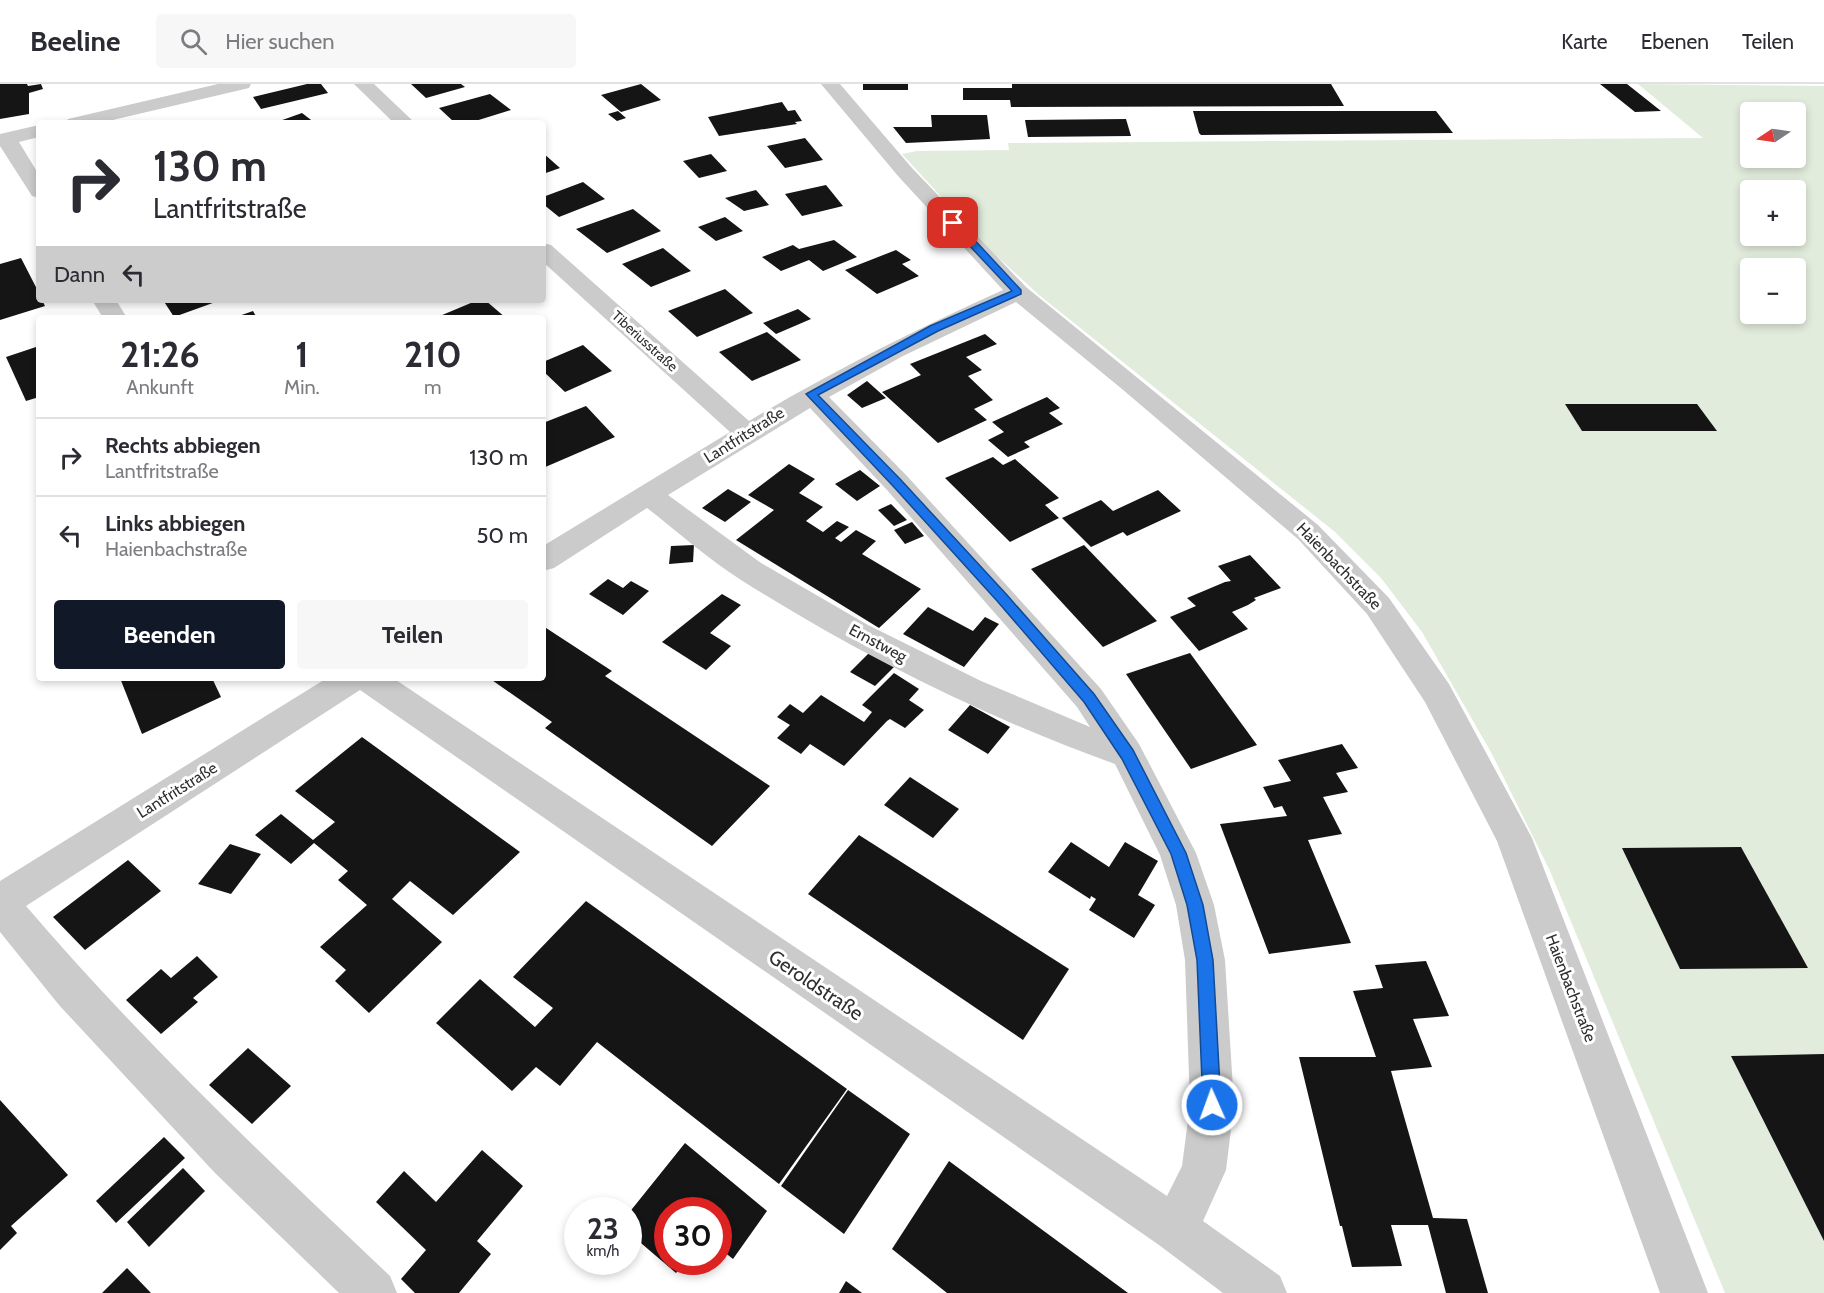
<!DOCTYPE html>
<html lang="de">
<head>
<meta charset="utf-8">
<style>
	body { margin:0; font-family:Cabin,sans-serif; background:#f7f7f7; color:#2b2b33; height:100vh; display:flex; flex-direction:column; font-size:22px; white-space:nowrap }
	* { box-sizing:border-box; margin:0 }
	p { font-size:20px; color:#7c7c81 }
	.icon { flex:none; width:33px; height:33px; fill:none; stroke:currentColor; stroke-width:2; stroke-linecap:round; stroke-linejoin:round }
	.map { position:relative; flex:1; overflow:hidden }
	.panel { position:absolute; left:36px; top:231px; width:510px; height:366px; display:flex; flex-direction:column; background:#fff; border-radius:6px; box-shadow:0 3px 9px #0003 }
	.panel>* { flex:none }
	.hud { position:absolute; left:36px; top:36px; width:510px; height:183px; border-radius:6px; box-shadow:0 3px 9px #0003; background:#fff; color:#2b2b33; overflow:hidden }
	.needle { width:39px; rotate:257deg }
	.tools { position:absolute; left:1740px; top:18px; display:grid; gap:12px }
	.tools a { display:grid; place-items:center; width:66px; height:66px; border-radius:6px; background:#fff; box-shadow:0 3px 9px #0003; font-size:30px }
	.speed { position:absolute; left:564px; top:1113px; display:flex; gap:12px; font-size:30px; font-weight:700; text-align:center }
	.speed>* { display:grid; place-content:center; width:78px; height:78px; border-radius:50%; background:#fff; box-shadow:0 3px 9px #0003; line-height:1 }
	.speed small { font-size:15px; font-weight:400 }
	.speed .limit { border:9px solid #d22; background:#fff; color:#111 }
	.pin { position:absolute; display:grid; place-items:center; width:51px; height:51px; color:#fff; margin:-26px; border-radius:12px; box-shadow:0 3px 9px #0006 }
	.me { position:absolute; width:66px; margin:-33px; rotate:358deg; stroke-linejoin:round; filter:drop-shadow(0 0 4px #0008) }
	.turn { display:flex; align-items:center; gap:21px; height:126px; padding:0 18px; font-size:27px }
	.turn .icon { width:78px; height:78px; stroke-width:2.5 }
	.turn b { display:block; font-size:42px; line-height:51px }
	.then { display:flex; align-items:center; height:57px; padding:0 18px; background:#0003; gap:12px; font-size:22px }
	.eta { display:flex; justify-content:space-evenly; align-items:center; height:102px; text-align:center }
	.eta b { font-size:36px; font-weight:800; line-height:42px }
	.cta { display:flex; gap:12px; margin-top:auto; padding:12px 18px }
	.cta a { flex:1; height:69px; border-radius:6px; background:#111827; color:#fff; font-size:24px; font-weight:800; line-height:69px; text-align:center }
	.cta a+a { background:#f7f7f7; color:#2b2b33 }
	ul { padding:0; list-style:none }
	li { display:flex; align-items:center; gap:18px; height:78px; padding:0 18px; border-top:2px solid #e1e1e2 }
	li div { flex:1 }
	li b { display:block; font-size:22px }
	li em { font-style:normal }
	header { display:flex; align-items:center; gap:36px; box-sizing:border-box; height:84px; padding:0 30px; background:#fff; border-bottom:2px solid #e1e1e2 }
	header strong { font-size:28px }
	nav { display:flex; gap:33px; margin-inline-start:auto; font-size:21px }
	.search { width:420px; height:54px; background:#f7f7f7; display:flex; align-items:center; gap:15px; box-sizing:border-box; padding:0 21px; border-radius:6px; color:#7c7c81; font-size:22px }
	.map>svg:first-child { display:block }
	.green { fill:#e2ecdc; fill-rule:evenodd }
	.building { fill:#151515 }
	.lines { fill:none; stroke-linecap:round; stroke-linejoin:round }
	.minor { fill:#cbcbcb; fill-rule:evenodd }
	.route { fill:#1a73e8; stroke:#114b97; stroke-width:1.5 }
	.labels { text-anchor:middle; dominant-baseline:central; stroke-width:6; stroke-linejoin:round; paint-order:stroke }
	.far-street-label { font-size:14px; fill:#2e2e2e; stroke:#fff }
	.street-label { font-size:16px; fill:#2e2e2e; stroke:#fff }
	.near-street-label { font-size:20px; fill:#2e2e2e; stroke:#fff }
</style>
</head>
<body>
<header>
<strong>Beeline</strong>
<div class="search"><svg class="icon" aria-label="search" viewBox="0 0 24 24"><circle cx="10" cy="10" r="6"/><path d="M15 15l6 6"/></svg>Hier suchen</div>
<nav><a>Karte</a><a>Ebenen</a><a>Teilen</a></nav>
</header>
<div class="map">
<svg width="1824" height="1209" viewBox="0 0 1824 1209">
	<rect width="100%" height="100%" fill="#fff"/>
	<path class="green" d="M1638,0L1824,2V1209H1725L1550,787L1492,670L1422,548L1381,494L1335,448L1039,211L989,165L902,70L917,67L1009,66L1008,59L1703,54ZM1750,28H1796V74H1750ZM1750,106H1796V152H1750ZM1750,184H1796V230H1750Z"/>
	<g class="building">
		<polygon points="0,0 27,0 28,2 41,0 43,5 29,9 29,30 0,35"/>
		<polygon points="307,0 321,0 328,9 261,25 253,13"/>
		<polygon points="411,0 461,0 465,3 426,14"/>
		<polygon points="641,0 661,16 621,28 601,11"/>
		<rect x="863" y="0" width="45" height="6"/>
		<polygon points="1012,0 1331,0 1344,22 1011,23 1010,16 963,16 963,4 1012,4"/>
		<polygon points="1600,0 1627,0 1661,27 1635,28"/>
		<polygon points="490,10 511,26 469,39 455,39 439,24"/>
		<polygon points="782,18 788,27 795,26 802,37 795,38 797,40 719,52 708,33"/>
		<polygon points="618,27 626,34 617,37 608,30"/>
		<polygon points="1193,27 1436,27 1453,49 1201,51 1199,49"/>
		<polygon points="302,29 315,39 274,39"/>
		<polygon points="931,31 987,31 990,55 906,59 893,43 932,43"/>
		<polygon points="1126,35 1131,52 1028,53 1025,36"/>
		<polygon points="805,54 823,76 785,84 767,62"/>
		<polygon points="543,69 560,84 543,90"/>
		<polygon points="711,70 727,87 699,94 683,77"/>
		<polygon points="583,98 605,115 559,133 543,120 543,113"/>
		<polygon points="826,101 843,122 802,132 785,110"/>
		<polygon points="756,106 769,121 744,127 725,114"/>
		<polygon points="633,125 661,147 607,169 576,145"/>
		<polygon points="725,133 743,147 716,157 698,143"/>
		<polygon points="834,156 857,173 823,187 809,176 781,187 762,173 793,161 799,165"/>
		<polygon points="663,164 691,187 651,203 622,180"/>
		<polygon points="896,166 911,176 902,180 919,192 877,210 845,186"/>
		<polygon points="21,174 39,209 39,216 42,216 45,222 0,236 0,180"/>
		<polygon points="725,205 753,229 697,253 668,227"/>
		<polygon points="163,216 221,216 174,233"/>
		<polygon points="478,216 485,216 506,234 435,234"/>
		<polygon points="798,225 811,235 776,250 763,239"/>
		<polygon points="253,227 257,234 233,234"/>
		<polygon points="767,248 801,276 752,297 719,268"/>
		<polygon points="985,250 997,260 966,273 982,286 968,292 993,316 974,325 987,336 938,359 882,308 921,291 910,280"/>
		<polygon points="583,261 612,287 565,308 543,287 543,278"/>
		<polygon points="39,262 39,313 26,317 6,273"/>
		<polygon points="867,297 886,314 862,324 847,311"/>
		<polygon points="1047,313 1060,324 1049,329 1063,340 1024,358 1030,363 1008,373 988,356 1004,348 992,338"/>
		<polygon points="1565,320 1697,320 1717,347 1582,347"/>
		<polygon points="586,322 615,353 543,384 543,339"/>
		<polygon points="993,373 1003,381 1015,375 1059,414 1045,421 1059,434 1010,458 945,394"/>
		<polygon points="789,380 815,395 799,409 823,423 806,437 823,448 837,437 849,443 835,454 841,458 856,446 876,457 862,470 921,505 879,544 736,456 774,426 748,411"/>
		<polygon points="860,386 880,402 857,417 835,400"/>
		<polygon points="728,405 751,418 725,438 702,424"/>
		<polygon points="1158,406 1181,427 1127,452 1123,448 1091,463 1062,434 1101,416 1113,427"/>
		<polygon points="891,420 907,436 894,442 878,426"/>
		<polygon points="912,438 924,452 905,460 894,446"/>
		<polygon points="694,461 693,478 669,480 671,462"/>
		<polygon points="1084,461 1157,537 1103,563 1031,485"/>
		<polygon points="1250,471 1281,504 1254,514 1256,516 1248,521 1232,528 1248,545 1199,567 1170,533 1196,522 1187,514 1225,498 1231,497 1218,482"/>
		<polygon points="608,495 623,504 631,497 649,507 623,531 589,510"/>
		<polygon points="722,510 741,521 710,549 731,562 706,586 662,558"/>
		<polygon points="928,523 973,547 985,533 999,540 964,583 903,550"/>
		<polygon points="543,542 612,587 605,592 770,702 712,762 545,644 552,638 489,594 543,594"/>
		<polygon points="869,569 894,583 875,602 850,588"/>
		<polygon points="1190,569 1257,661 1191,685 1126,590"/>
		<polygon points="894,589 919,605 909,616 924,626 905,644 890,635 887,637 844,682 810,660 801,670 777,654 790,641 777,633 790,620 803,629 821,611 864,638 872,628 862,621"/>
		<polygon points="120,594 212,594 221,613 142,650"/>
		<polygon points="970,621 1010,643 988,670 948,646"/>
		<polygon points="362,653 520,768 453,831 410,797 392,815 442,858 369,929 335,897 346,886 320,863 367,821 338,796 348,787 314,759 291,780 255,751 281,730 313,756 335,738 295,707"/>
		<polygon points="1342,660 1358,684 1336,689 1348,708 1323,713 1342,750 1308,756 1351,859 1269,870 1220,740 1287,732 1282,722 1274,724 1263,703 1291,697 1278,676"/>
		<polygon points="910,693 959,725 933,754 884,721"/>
		<polygon points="859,751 1069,885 1023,956 808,810"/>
		<polygon points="1071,758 1109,783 1125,758 1158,777 1138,811 1155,821 1134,854 1089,826 1096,815 1091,812 1090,815 1048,788"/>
		<polygon points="230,760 261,770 231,810 198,800"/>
		<polygon points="1741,763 1808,884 1680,885 1622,764"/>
		<polygon points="128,776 161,807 85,866 53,833"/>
		<polygon points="586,817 847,1005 779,1100 597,958 560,1002 536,983 512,1007 436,939 480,895 535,943 553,924 513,893"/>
		<polygon points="197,872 218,893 193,914 198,918 161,950 126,916 161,885 171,894"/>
		<polygon points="1426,877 1449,932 1413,935 1432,983 1391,987 1433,1134 1467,1135 1488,1209 1446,1209 1428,1141 1391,1141 1402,1182 1352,1183 1342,1142 1340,1142 1299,973 1376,973 1353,907 1383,904 1375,881"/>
		<polygon points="248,964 291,1002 252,1040 209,1001"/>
		<polygon points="1824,970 1824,1157 1731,972"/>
		<polygon points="848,1006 910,1050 844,1150 781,1102"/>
		<polygon points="0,1016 68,1091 11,1142 17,1149 0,1166"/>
		<polygon points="164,1053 185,1074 116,1139 96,1117"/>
		<polygon points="685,1059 767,1127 733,1175 718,1163 718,1126 668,1126 668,1178 685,1178 676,1189 628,1148 628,1130"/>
		<polygon points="482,1066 523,1102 477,1157 491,1170 459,1209 415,1209 401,1195 426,1166 376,1118 404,1087 436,1118"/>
		<polygon points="949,1077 1128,1209 947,1209 892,1165"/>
		<polygon points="183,1084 205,1107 149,1163 127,1138"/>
		<polygon points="127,1184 151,1209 102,1209"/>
		<polygon points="846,1197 862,1209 839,1209"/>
	</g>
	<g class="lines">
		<g class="minor">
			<polygon points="218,0 251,0 249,4 100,39 65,39 68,35"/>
			<polygon points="354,0 374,0 415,39 394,39"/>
			<path d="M821,0H840L912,84L1026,203L1318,441L1389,514L1449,600L1532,754L1708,1209H1660L1497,757L1425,618L1367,530L1298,455L1122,305L1016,218L903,272L829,313L907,392L1101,605L1139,660L1196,769L1214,821L1225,876L1234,1021L1226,1086L1203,1137L1280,1192L1287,1209H1223L1159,1161L360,606L26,822C139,954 264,1073 390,1192L397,1209H339L215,1089L59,921L0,848V797L327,594H393L1167,1112L1182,1082L1190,1021L1185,876L1176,821L1160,771L1115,680C984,633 858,570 741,496C708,475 678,448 647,424L554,484L543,487V462L730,348L543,178V159L551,161L749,337C831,288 916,245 1003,206L898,92ZM810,324L887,406L1077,623L1090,643L981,597L868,541L761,479L668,411Z"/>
			<polygon points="39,41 39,53 19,58 39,91 39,114 32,112 0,62 0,50"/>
			<polygon points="92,216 116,216 127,234 103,234"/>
		</g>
	</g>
	<polygon class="route" points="950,137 957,137 1021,206 1021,210 938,247 818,311 901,396 1007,511 1094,610 1133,666 1186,769 1203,821 1213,876 1221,1021 1218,1027 1212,1030 1206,1027 1203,1021 1197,876 1187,821 1171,770 1122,675 1084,618 998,518 893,402 806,310 930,242 1012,207 950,141"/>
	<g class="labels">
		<g class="far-street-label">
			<text transform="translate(645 257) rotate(42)">Tiberiusstraße</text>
		</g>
		<g class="street-label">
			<text transform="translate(744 351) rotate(-32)">Lantfritstraße</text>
			<text transform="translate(1339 482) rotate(46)">Haienbachstraße</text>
			<text transform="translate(878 559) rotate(28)">Ernstweg</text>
			<text transform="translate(177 706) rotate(-32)">Lantfritstraße</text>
			<text transform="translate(1571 904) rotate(69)">Haienbachstraße</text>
		</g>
		<g class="near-street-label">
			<text transform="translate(816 901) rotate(34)">Geroldstraße</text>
		</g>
	</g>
</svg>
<div class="tools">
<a><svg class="needle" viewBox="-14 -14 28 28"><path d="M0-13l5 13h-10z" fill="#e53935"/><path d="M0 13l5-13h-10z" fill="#7c7c81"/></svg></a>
<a>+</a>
<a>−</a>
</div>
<div class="speed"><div>23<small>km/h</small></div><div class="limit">30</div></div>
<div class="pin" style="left:953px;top:139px;background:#d93025"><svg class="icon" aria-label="arrive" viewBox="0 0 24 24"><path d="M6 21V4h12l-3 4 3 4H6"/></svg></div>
<svg class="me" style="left:1212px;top:1021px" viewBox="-20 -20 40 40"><circle r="17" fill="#1a73e8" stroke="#fff" stroke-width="3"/><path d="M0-11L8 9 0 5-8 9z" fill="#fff"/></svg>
<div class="hud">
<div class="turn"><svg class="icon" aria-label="right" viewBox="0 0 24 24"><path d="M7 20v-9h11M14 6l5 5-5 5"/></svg><div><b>130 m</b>Lantfritstraße</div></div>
<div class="then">Dann<svg class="icon" aria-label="left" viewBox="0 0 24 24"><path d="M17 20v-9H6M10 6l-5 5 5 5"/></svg></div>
</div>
<section class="panel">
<div class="eta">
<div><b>21:26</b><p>Ankunft</p></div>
<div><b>1</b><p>Min.</p></div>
<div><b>210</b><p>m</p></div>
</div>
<ul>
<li><svg class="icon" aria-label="right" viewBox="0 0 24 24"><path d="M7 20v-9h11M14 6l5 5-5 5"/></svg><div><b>Rechts abbiegen</b><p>Lantfritstraße</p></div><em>130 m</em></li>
<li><svg class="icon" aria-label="left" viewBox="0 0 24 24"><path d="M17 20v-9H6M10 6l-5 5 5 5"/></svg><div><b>Links abbiegen</b><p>Haienbachstraße</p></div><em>50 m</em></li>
</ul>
<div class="cta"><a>Beenden</a><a>Teilen</a></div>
</section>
</div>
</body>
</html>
